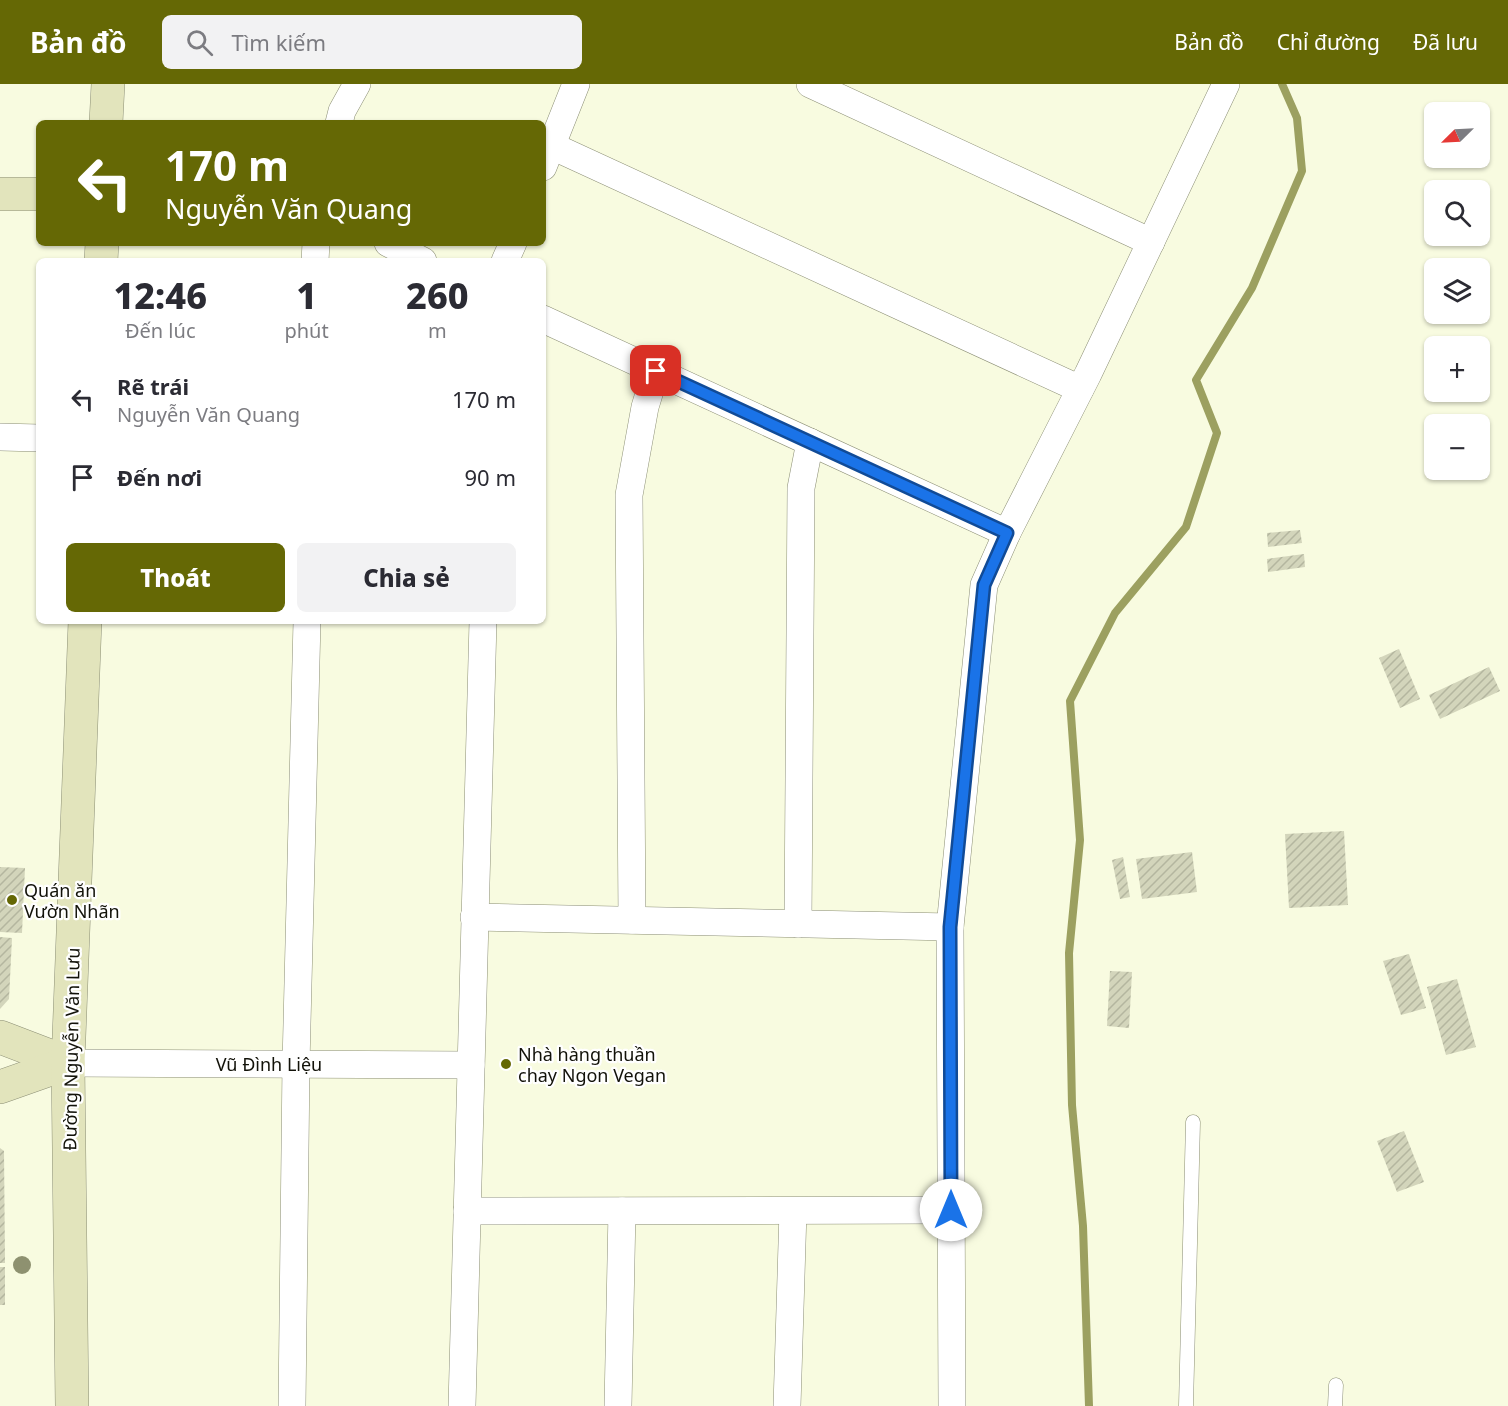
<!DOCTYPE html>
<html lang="vi">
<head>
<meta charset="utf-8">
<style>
	body { margin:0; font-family:"Noto Sans",sans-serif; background:#f2f2f3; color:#2b2b33; height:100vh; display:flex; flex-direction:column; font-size:22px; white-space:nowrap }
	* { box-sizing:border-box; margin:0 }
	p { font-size:20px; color:#7c7c81 }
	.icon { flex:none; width:33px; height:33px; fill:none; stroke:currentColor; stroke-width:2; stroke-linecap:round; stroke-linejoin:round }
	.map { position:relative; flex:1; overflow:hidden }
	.panel { position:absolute; left:36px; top:174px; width:510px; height:366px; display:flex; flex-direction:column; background:#fff; border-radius:9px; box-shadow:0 2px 4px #0004 }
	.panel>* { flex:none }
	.hud { position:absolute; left:36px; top:36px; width:510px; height:126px; border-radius:9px; box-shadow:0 2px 4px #0004; background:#656805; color:#fff; overflow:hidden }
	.needle { width:39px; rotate:246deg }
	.fabs { position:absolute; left:1424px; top:18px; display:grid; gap:12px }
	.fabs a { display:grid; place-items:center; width:66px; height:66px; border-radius:9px; background:#fff; box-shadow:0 2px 4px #0004; font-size:30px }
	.pin { position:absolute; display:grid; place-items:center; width:51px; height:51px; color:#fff; margin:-26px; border-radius:12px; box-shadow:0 3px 9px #0006 }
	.me { position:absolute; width:66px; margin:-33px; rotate:0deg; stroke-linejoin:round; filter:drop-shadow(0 0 4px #0008) }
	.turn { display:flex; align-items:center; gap:21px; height:126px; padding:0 30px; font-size:27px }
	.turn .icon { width:78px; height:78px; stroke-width:2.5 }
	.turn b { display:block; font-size:42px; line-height:51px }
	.eta { display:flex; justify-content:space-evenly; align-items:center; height:102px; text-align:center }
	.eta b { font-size:36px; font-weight:800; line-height:42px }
	.primary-button { display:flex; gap:12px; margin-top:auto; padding:12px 30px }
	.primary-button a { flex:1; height:69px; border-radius:9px; background:#656805; color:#fff; font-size:24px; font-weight:800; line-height:69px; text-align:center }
	.primary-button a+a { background:#f2f2f3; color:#2b2b33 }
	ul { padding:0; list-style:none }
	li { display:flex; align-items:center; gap:18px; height:78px; padding:0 30px }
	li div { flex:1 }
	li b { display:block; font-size:22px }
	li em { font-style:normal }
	header { display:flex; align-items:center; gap:36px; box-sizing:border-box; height:84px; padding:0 30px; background:#656805; color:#fff }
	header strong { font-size:28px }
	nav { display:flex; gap:33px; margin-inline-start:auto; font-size:21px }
	.search { width:420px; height:54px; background:#f2f2f3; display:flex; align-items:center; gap:15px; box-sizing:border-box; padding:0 21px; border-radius:9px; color:#7c7c81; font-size:22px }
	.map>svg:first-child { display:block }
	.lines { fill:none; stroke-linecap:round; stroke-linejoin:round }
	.stream { stroke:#9ca060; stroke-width:8 }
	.building { fill:url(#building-hatch) }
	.lane-casing { stroke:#8c8f76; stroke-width:15 }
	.street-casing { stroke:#8c8f76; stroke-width:28 }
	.secondary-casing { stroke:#8c8f76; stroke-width:34 }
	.lane { stroke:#fff; stroke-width:14 }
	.street { stroke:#fff; stroke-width:27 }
	.secondary { stroke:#e2e4bc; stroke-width:33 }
	.tree { fill:#8e9170 }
	.route-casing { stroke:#114b97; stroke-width:15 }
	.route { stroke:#1a73e8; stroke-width:10 }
	.poi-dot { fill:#656805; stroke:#fff; stroke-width:2 }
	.labels { text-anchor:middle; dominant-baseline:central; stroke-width:4.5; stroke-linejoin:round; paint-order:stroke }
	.poi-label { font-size:18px; fill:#121209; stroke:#fff; text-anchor:start }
	.street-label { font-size:18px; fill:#121209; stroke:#fff }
</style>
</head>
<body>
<header>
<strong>Bản đồ</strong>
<div class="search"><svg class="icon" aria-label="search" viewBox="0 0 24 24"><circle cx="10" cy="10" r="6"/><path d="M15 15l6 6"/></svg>Tìm kiếm</div>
<nav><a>Bản đồ</a><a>Chỉ đường</a><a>Đã lưu</a></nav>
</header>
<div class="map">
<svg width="1508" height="1322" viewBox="0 0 1508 1322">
	<defs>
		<pattern id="building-hatch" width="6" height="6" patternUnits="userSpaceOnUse" patternTransform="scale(1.5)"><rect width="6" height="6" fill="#d3d5bb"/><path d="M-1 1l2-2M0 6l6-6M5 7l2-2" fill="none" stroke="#b4b69f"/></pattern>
	</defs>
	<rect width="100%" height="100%" fill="#f8fbe0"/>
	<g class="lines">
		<polyline class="stream" points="1089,1322 1083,1142 1072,1021 1069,869 1080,756 1070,617 1115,529 1186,443 1217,349 1196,296 1252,204 1302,87 1297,34 1282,0"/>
	</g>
	<g class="building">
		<polygon points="1300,446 1302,459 1268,463 1267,449"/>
		<polygon points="1304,470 1305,483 1268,488 1267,475"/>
		<polygon points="1399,565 1420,615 1400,624 1379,574"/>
		<polygon points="1489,583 1500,607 1440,635 1429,611"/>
		<polygon points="1344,747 1348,821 1289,824 1285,750"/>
		<polygon points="1192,768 1197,808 1142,815 1136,775"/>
		<polygon points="1123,773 1130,813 1120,815 1112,776"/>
		<polygon points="0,783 25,784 22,849 0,848"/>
		<polygon points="0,853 12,854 9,915 0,925"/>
		<polygon points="1409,870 1426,924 1401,931 1383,877"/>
		<polygon points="1110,887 1132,888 1129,944 1107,942"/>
		<polygon points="1457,895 1476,963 1446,971 1427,903"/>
		<polygon points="1404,1047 1424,1098 1397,1108 1377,1057"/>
		<polygon points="0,1064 4,1067 5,1179 0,1179"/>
		<rect x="0" y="1183" width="5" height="38"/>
	</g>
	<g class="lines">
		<defs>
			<g id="lane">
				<polyline points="1186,1322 1193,1038"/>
				<polyline points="1335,1322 1336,1301"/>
			</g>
			<g id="street">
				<polyline points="810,0 1151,158"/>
				<polyline points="339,39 342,27 357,0"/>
				<polyline points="552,62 1080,305"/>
				<polyline points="543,83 576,0"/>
				<polyline points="388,159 423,177"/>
				<polyline points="315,177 316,159"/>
				<polyline points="505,177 513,159"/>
				<polyline points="543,235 1007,449"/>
				<polyline points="0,353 39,354"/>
				<polyline points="474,833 950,843"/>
				<polyline points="632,836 629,411 645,323 656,287"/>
				<polyline points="798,840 801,404 810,358"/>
				<polyline points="68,979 471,981"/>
				<polyline points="467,1127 951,1126"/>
				<polyline points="292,1322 296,980 307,537"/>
				<polyline points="462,1322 483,537"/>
				<polyline points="618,1322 622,1127"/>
				<polyline points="787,1322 793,1127"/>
				<polyline points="952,1322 950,843 984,501 1007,449 1088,290 1226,0"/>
			</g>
			<g id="secondary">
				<polyline points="106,39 108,0"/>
				<polyline points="0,110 39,110"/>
				<polyline points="101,177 102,159"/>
				<polyline points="0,953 68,979"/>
				<polyline points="0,1003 68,979"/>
				<polyline points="72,1322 68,979 85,537"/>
			</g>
		</defs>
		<use href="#lane" class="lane-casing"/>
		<use href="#street" class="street-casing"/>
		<use href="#secondary" class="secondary-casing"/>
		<use href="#lane" class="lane"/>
		<use href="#street" class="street"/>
		<use href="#secondary" class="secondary"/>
	</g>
	<circle class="tree" cx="22" cy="1181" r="9"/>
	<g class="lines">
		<defs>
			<polyline id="route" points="656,287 1007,449 984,501 950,843 951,1126"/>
		</defs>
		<use href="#route" class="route-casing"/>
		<use href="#route" class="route"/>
	</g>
	<g class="poi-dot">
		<circle cx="12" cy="816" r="6"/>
		<circle cx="506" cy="980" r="6"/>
	</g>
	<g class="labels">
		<g class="poi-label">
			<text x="24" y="806">Quán ăn<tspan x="24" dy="21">Vườn Nhãn</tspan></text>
			<text x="518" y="970">Nhà hàng thuần<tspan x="518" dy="21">chay Ngon Vegan</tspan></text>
		</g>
		<g class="street-label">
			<text transform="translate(71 965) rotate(-89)">Đường Nguyễn Văn Lưu</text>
			<text x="269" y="980">Vũ Đình Liệu</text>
		</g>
	</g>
</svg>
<div class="fabs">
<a><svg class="needle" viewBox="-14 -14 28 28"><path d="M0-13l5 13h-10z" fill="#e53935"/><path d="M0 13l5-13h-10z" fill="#7c7c81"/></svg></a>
<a><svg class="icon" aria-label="search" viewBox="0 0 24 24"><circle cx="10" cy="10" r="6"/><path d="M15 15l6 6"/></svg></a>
<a><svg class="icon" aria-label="layers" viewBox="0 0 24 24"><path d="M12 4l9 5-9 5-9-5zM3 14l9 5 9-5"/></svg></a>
<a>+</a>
<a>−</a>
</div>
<div class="pin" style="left:656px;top:287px;background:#d93025"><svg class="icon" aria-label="arrive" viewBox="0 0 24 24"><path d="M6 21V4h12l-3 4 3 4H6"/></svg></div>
<svg class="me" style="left:951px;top:1126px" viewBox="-20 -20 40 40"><circle r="19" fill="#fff"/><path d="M0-13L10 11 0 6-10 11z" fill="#1a73e8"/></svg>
<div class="hud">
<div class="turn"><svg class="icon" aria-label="left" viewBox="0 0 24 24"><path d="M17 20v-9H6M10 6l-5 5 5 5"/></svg><div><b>170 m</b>Nguyễn Văn Quang</div></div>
</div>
<section class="panel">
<div class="eta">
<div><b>12:46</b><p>Đến lúc</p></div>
<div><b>1</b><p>phút</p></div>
<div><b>260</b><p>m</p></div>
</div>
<ul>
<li><svg class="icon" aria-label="left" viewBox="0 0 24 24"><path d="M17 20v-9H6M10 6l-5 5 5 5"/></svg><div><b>Rẽ trái</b><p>Nguyễn Văn Quang</p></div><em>170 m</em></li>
<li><svg class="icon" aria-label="arrive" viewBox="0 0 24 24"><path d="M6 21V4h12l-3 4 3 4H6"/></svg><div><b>Đến nơi</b></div><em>90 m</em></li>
</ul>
<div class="primary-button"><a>Thoát</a><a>Chia sẻ</a></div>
</section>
</div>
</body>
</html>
